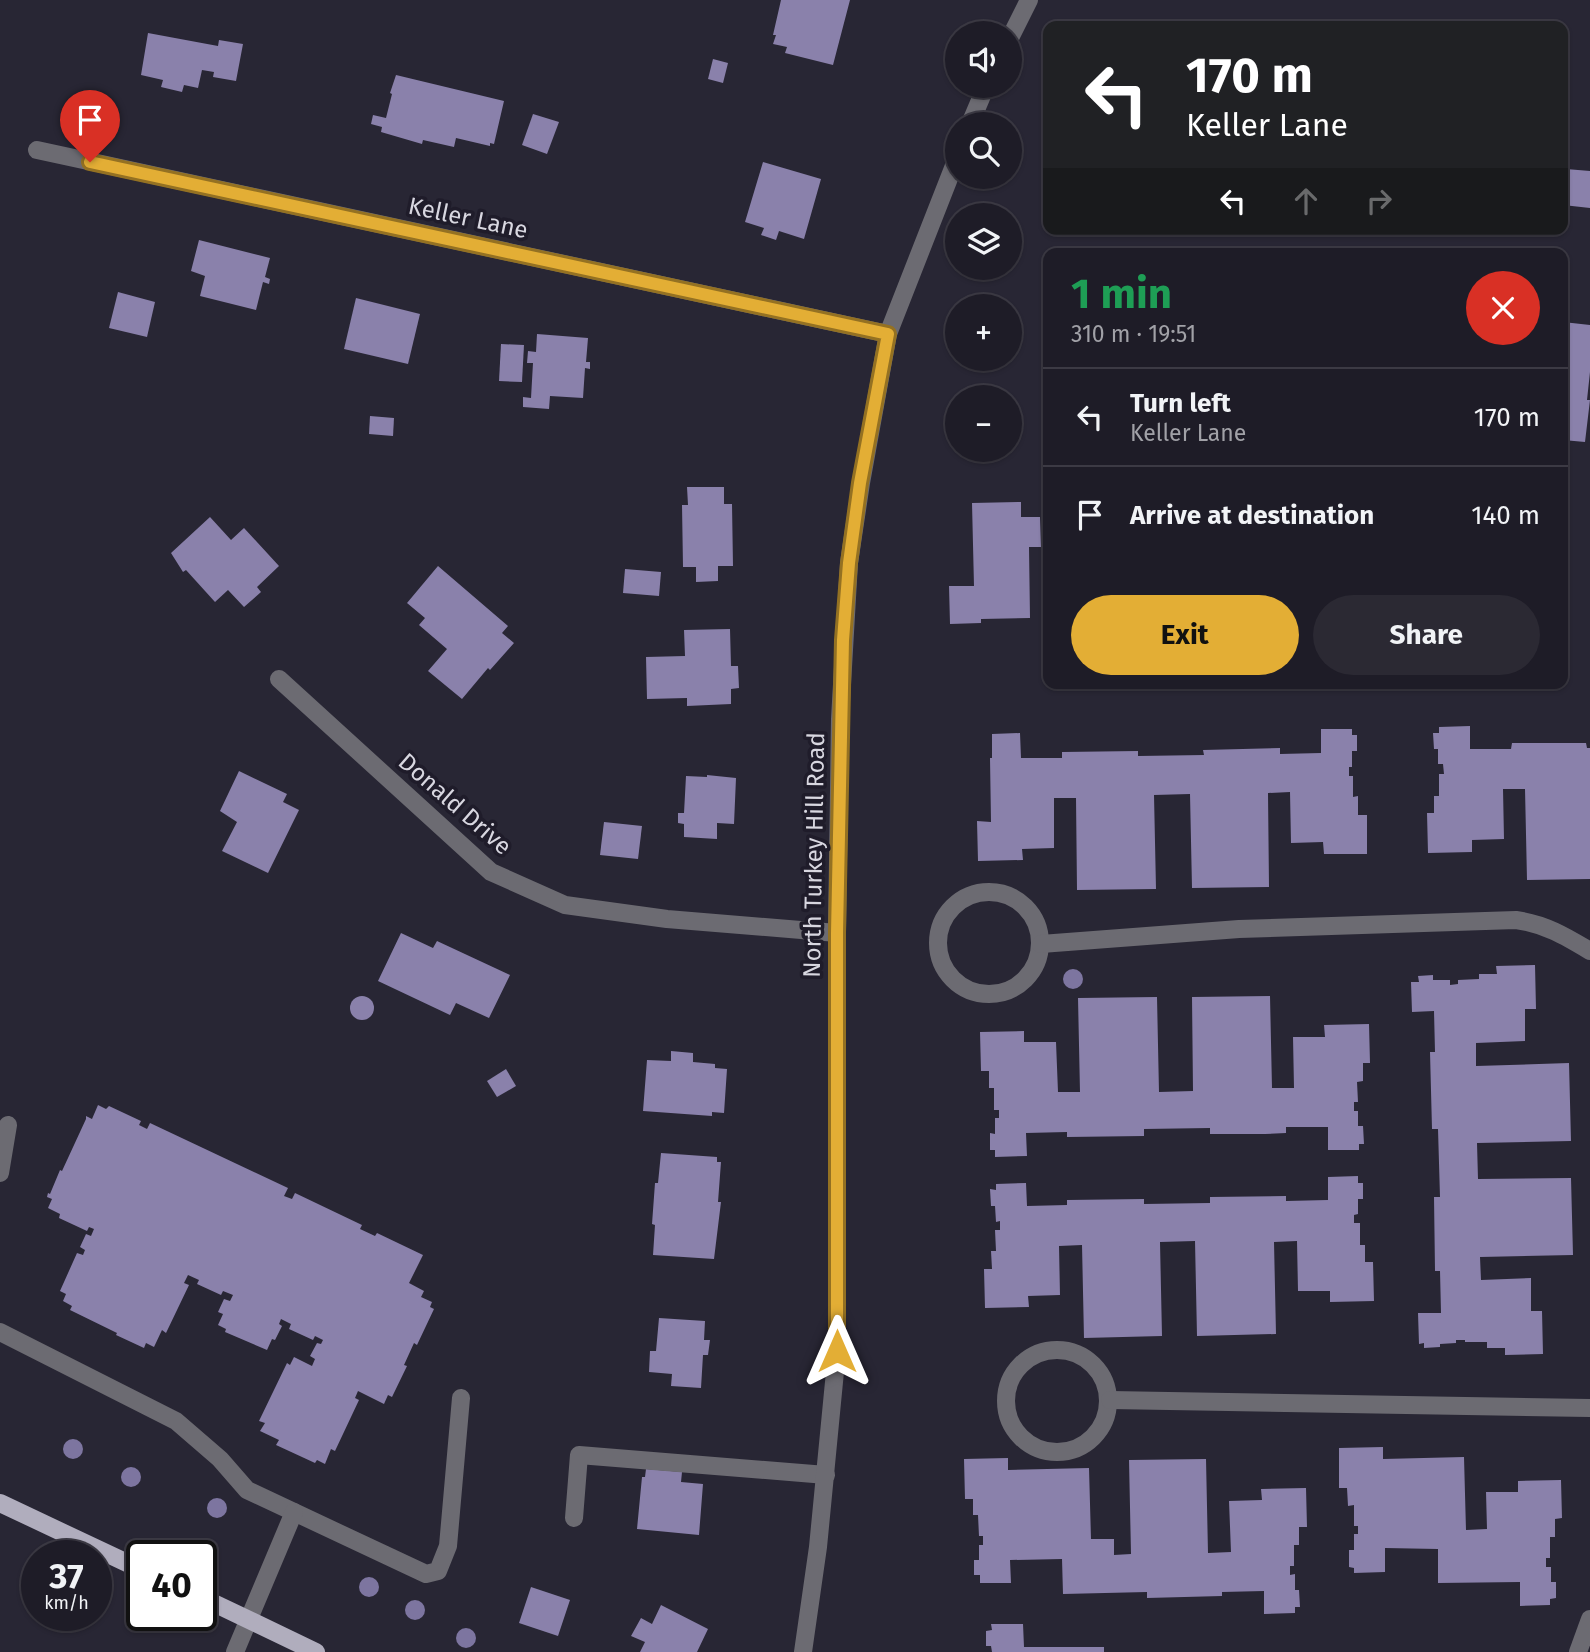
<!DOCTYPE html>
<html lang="en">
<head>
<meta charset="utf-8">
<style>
	body { margin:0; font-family:"Fira Sans",sans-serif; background:#2b2933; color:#f1f3f6; height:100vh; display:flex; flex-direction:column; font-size:26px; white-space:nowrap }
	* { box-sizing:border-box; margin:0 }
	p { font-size:23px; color:#a1a1a7 }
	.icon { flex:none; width:38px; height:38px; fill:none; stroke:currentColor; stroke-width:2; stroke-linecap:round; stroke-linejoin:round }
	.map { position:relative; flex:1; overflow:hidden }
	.sheet { position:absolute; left:1043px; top:248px; width:525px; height:441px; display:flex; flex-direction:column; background:#1e1c27; border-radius:14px; box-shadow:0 2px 5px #0004,0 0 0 2px #3c3a44 }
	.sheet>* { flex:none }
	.banner { position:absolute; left:1043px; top:21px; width:525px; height:214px; border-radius:14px; box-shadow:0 2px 5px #0004,0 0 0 2px #3c3a44; background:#202124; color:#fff; overflow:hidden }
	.tools { position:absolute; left:945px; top:21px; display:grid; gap:14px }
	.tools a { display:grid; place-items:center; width:77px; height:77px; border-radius:50%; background:#1e1c27; box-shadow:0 2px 5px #0004,0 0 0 2px #3c3a44; font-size:35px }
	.speed { position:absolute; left:21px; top:1540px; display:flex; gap:14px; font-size:35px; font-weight:700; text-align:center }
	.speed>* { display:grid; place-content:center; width:91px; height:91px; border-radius:50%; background:#1e1c27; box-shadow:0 2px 5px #0004,0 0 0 2px #3c3a44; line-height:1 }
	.speed small { font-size:18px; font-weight:400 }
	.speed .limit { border:4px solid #111; border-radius:10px; background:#fff; color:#111 }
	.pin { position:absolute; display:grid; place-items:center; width:60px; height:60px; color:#fff; margin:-72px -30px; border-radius:50% 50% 50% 0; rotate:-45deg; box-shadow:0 0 7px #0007 }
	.pin .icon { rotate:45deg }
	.me { position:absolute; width:77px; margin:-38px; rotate:0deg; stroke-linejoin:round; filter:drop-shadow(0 0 5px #0008) }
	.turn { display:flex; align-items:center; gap:24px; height:147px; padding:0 28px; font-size:32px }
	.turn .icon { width:91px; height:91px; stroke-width:2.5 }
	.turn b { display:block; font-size:49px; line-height:60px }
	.lanes { display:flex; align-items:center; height:66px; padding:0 28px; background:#0003; justify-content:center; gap:35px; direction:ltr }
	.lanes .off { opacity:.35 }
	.round { display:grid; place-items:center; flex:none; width:74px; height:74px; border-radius:37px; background:#2b2933 }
	.headline { display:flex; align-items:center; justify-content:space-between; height:119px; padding:0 28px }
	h1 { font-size:42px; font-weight:700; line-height:52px; color:#1e9e55 }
	.button { display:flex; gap:14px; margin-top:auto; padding:14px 28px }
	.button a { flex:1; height:80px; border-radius:42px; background:#e3ae35; color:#111; font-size:28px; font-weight:700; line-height:80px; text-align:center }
	.button a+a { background:#2b2933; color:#f1f3f6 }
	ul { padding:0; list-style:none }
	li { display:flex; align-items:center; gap:21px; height:98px; padding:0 28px; border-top:2px solid #3c3a44 }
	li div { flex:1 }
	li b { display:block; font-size:26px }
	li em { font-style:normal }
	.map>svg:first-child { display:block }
	.building { fill:#8a81ab }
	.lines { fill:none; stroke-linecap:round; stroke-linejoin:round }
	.minor { stroke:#6c6b72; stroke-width:18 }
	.major { stroke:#b0adbd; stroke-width:18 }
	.tree { fill:#7d75a0 }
	.route-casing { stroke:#947122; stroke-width:18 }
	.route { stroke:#e3ae35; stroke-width:12 }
	.labels { text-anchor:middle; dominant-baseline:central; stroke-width:7; stroke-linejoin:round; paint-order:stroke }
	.street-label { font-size:24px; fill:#d8d7e0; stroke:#1f1c2a }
</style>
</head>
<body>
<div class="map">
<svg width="1590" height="1652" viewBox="0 0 1590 1652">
	<rect width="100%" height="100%" fill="#282634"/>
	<g class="building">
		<polygon points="781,0 850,0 833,65 785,53 787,47 773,44 776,35 773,35"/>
		<polygon points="148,33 218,46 219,40 243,44 236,81 213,77 214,72 202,70 198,88 184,85 182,92 161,87 163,80 141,75"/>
		<polygon points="713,59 728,63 723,83 708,79"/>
		<polygon points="396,75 504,101 494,144 490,143 490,146 456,138 454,147 423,140 422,144 381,132 382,127 371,124 373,115 386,118 392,94 390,93"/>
		<polygon points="533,114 559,122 547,154 522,145"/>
		<polygon points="763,162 821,179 804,239 779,231 776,240 761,235 764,228 745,222"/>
		<polygon points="1566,169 1590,171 1590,208 1563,205"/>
		<polygon points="199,240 270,258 265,277 270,279 269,284 263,282 256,310 200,296 205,276 191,271"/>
		<polygon points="118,292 155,302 147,337 109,328"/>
		<polygon points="356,298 420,314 408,364 344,349"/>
		<polygon points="1563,322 1590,325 1590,372 1587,400 1590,400 1585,442 1563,440"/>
		<polygon points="537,334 588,338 586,362 590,362 590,369 585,368 583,398 550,396 549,409 523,407 523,397 531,398 533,363 527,363 528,351 536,352"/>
		<polygon points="501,344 524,345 522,382 499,381"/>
		<polygon points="370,416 394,418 393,436 369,434"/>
		<polygon points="687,487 724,487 724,504 732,504 733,566 718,566 718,581 696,582 696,567 683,567 682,505 688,505"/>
		<polygon points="1021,502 1021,517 1040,517 1041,547 1029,547 1030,618 981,619 981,623 950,624 949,586 974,586 972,503"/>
		<polygon points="210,517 231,540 244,528 279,566 257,587 261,592 244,607 228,590 215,602 186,570 183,572 171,553"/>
		<polygon points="438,566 508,626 502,633 514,643 490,670 488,668 462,699 428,671 447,649 419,625 425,618 407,603"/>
		<polygon points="625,569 661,572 659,596 623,593"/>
		<polygon points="730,629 731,666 738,666 739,688 731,689 731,704 687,706 687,698 647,699 646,657 685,656 684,630"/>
		<polygon points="1470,726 1470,749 1511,749 1512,743 1586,743 1587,748 1590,748 1590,879 1527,880 1525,789 1503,789 1504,839 1472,840 1472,852 1428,853 1427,813 1434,813 1434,796 1439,796 1439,774 1444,774 1443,764 1438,764 1438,749 1434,749 1433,733 1439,733 1439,727"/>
		<polygon points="1321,729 1352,729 1352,735 1357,735 1357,751 1352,751 1352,767 1349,767 1349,776 1353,776 1353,797 1358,796 1358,815 1367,815 1367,854 1324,854 1323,842 1291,843 1290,792 1268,793 1269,887 1192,888 1190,794 1154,795 1156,889 1077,890 1076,798 1054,798 1054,848 1022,849 1023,860 978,861 977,821 991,822 990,758 992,758 992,734 1020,733 1021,758 1062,758 1062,752 1138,751 1138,756 1204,755 1203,750 1280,748 1280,754 1321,753"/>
		<polygon points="239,771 287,794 283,802 299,810 268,873 222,851 237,822 220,811"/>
		<polygon points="707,775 736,778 734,824 717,823 717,839 684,837 684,824 678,823 678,813 684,813 686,776 707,777"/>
		<polygon points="604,822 642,826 638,859 600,855"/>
		<polygon points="401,933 433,948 437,941 510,975 489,1018 456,1003 450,1015 378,981"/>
		<polygon points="1535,965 1536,1009 1525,1009 1525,1041 1476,1043 1476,1066 1569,1063 1571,1141 1477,1143 1478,1179 1571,1178 1573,1255 1480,1257 1481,1280 1531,1278 1531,1311 1542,1311 1543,1354 1505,1355 1505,1348 1487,1348 1487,1342 1465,1342 1465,1340 1456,1340 1456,1343 1440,1344 1440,1347 1424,1348 1424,1343 1419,1344 1418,1313 1441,1313 1440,1271 1435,1271 1434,1197 1440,1197 1438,1129 1432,1129 1430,1052 1435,1052 1434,1011 1412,1012 1411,982 1419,982 1418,976 1433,975 1433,980 1450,980 1450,985 1458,984 1458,980 1479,979 1479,974 1497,974 1496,966"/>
		<circle cx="362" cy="1008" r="12"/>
		<polygon points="1270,996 1272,1088 1294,1088 1293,1037 1325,1037 1324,1025 1369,1024 1370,1063 1363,1063 1363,1081 1357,1082 1358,1102 1354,1102 1354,1111 1358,1111 1358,1126 1363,1126 1364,1144 1359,1144 1359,1150 1328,1150 1328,1127 1286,1127 1286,1133 1265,1134 1210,1134 1210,1128 1144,1129 1144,1136 1067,1137 1067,1132 1026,1133 1027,1156 995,1157 995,1150 990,1150 990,1133 995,1134 995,1118 999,1118 999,1110 994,1110 994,1088 989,1088 989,1071 981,1071 980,1032 1024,1031 1024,1042 1056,1042 1058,1092 1080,1092 1078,998 1157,997 1159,1092 1193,1091 1192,997"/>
		<polygon points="671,1051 693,1053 693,1062 715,1064 715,1068 727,1069 724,1113 712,1112 712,1116 643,1111 647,1060 671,1061"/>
		<polygon points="506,1069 516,1086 497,1097 487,1081"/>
		<polygon points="98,1105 106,1109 109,1106 141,1121 139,1125 147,1129 150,1123 288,1188 284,1196 292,1199 295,1193 362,1225 360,1229 375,1236 377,1233 423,1255 409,1283 424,1291 421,1297 432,1302 430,1307 434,1309 417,1345 414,1343 404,1365 407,1366 392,1397 388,1395 384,1404 358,1391 355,1398 359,1400 335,1451 331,1449 325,1464 317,1460 315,1463 276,1445 279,1440 260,1431 265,1423 259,1421 287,1363 290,1365 294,1357 312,1366 315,1359 310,1356 317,1343 321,1344 323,1340 315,1336 313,1340 289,1329 291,1324 281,1319 279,1324 282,1326 275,1340 272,1339 267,1350 225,1332 226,1329 218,1325 223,1314 218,1312 224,1299 230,1301 233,1295 223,1291 221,1295 197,1284 199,1280 188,1275 184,1283 189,1285 166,1333 162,1330 154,1347 146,1343 144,1348 116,1335 117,1333 70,1310 72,1306 63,1301 66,1294 60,1291 77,1253 83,1255 85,1250 80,1247 86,1234 91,1236 94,1229 89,1227 87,1231 59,1218 60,1214 48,1208 52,1199 47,1197 48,1193 50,1194 60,1170 62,1171 86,1119 86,1116 92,1119"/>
		<polygon points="661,1153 717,1157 717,1162 721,1162 718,1202 721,1202 714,1259 653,1255 655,1225 652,1224 655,1183 658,1183"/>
		<polygon points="1358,1176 1358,1183 1363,1183 1363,1199 1358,1199 1358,1214 1354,1215 1354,1223 1360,1223 1360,1245 1365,1245 1365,1262 1373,1262 1374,1301 1330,1302 1330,1291 1298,1291 1297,1241 1274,1242 1276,1334 1197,1336 1195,1241 1160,1242 1162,1336 1084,1338 1082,1245 1059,1246 1060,1295 1028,1296 1029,1307 985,1308 984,1269 992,1269 991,1251 996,1251 995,1230 1000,1230 1000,1221 996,1222 995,1206 991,1206 990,1189 996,1190 996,1184 1026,1183 1027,1206 1067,1205 1067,1200 1144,1199 1144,1204 1210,1203 1210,1197 1286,1196 1286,1201 1328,1200 1328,1177"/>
		<polygon points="659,1318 705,1321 704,1340 710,1340 708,1355 703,1355 701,1388 671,1386 672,1374 649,1372 650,1351 656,1351"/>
		<polygon points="1383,1447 1383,1459 1464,1457 1466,1530 1487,1529 1486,1492 1518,1492 1518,1481 1561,1480 1562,1518 1555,1519 1555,1537 1550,1537 1550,1558 1546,1558 1546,1567 1551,1567 1551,1582 1556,1582 1556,1598 1550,1599 1550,1605 1520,1606 1520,1582 1438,1583 1438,1549 1385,1548 1385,1572 1354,1573 1354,1568 1349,1567 1349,1550 1354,1550 1354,1534 1358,1534 1358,1526 1354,1526 1354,1505 1348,1506 1347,1488 1339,1488 1339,1448"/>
		<polygon points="1008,1458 1008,1470 1089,1468 1091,1539 1114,1539 1114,1555 1131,1554 1129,1460 1206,1459 1208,1553 1231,1552 1229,1501 1262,1500 1261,1489 1306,1488 1307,1527 1299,1527 1299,1545 1294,1545 1294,1566 1290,1566 1290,1575 1295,1574 1295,1590 1299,1590 1300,1607 1295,1607 1295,1613 1264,1614 1264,1591 1222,1592 1222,1596 1147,1598 1147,1592 1063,1594 1062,1559 1010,1560 1011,1583 980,1583 980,1575 974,1575 974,1560 979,1560 979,1545 983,1545 983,1536 979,1536 978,1515 973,1515 973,1499 965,1499 964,1459"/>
		<polygon points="646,1469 682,1472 681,1482 703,1484 699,1535 637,1529 642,1477 645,1477"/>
		<polygon points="531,1587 570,1600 558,1636 519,1623"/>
		<polygon points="661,1605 708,1629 697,1652 640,1652 645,1642 631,1636 641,1618 652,1624"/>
		<polygon points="991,1624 1023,1624 1024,1647 1104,1647 1104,1652 992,1652 991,1646 986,1646 986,1631 992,1630"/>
	</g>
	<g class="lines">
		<g class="minor">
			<polyline points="1010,38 1029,0"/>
			<polyline points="970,124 986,86"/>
			<polyline points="37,150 888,334"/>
			<polyline points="279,679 491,872 565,905 667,919 837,933"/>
			<circle cx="989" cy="943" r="51"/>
			<path d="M1041,944L1239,929L1516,920C1545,924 1565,936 1590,951"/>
			<polyline points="0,1173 8,1125"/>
			<polyline points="0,1332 176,1421 220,1459 247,1490 426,1574 438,1571 448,1546 461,1398"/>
			<circle cx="1057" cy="1401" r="51"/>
			<polyline points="1110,1400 1590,1408"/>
			<polyline points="574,1518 579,1455 826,1475"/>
			<polyline points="235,1652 294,1512"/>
			<polyline points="803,1652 818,1547 837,1351 837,933 840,719 849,563 861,483 888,334 957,158"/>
			<polyline points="1578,1652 1590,1619"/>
		</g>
		<g class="major">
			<polyline points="0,1503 142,1570"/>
			<polyline points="201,1597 316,1652"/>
		</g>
	</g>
	<g class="tree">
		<circle cx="1073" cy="979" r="10"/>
		<circle cx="73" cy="1449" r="10"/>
		<circle cx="131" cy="1477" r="10"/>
		<circle cx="217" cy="1508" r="10"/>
		<circle cx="369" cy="1587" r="10"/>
		<circle cx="415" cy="1610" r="10"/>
		<circle cx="466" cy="1638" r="10"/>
	</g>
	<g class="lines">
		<defs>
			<polyline id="route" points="90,162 888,334 860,483 849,563 843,640 837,933 837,1351"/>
		</defs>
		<use href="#route" class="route-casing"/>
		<use href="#route" class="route"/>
	</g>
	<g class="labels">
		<g class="street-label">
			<text transform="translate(468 218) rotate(12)">Keller Lane</text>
			<text transform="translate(455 804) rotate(41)">Donald Drive</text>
			<text transform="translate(814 855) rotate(-89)">North Turkey Hill Road</text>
		</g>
	</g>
</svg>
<div class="tools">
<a><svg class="icon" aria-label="sound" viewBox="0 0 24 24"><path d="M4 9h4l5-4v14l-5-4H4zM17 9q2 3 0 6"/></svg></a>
<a><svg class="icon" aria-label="search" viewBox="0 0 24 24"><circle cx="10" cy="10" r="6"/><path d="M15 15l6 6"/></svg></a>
<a><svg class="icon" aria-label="layers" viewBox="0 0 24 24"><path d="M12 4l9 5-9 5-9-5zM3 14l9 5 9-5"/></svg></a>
<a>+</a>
<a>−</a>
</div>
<div class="speed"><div>37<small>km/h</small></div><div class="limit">40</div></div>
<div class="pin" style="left:90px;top:162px;background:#d93025"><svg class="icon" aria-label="arrive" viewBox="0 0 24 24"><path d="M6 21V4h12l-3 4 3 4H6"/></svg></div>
<svg class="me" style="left:837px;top:1351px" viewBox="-20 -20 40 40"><path d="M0-17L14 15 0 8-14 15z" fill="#e3ae35" stroke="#fff" stroke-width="4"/></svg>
<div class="banner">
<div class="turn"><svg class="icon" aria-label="left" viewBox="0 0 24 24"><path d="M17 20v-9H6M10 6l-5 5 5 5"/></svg><div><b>170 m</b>Keller Lane</div></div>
<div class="lanes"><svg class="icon" aria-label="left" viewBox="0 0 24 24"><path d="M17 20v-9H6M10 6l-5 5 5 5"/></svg><svg class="icon off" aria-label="ahead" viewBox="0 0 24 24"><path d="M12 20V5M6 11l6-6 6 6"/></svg><svg class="icon off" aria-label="right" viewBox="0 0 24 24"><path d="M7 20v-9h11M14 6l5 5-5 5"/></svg></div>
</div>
<section class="sheet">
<div class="headline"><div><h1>1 min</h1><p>310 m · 19:51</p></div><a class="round" style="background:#d93025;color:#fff"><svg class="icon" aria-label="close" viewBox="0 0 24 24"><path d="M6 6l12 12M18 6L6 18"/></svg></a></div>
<ul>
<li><svg class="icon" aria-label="left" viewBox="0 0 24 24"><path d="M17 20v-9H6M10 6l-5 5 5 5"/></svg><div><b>Turn left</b><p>Keller Lane</p></div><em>170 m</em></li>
<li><svg class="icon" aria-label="arrive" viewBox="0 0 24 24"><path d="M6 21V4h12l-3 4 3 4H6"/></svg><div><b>Arrive at destination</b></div><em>140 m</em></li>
</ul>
<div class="button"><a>Exit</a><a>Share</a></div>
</section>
</div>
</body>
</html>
